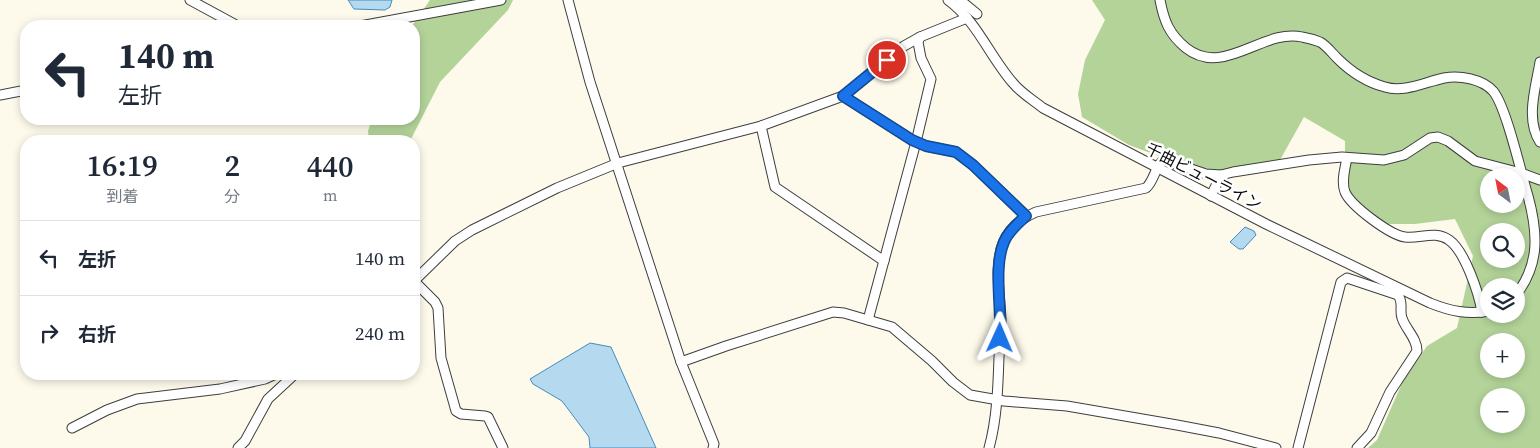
<!DOCTYPE html>
<html lang="ja">
<head>
<meta charset="utf-8">
<style>
	body { margin:0; font-family:"Source Serif 4","Noto Sans JP",serif; background:#f6f6f7; color:#1f2937; height:100vh; display:flex; flex-direction:column; font-size:19px; white-space:nowrap }
	* { box-sizing:border-box; margin:0 }
	p { font-size:16px; color:#747a83 }
	.icon { flex:none; width:28px; height:28px; fill:none; stroke:currentColor; stroke-width:2; stroke-linecap:round; stroke-linejoin:round }
	.map { position:relative; flex:1; overflow:hidden }
	.panel { position:absolute; left:20px; top:135px; width:400px; height:245px; display:flex; flex-direction:column; background:#fff; border-radius:20px; box-shadow:0 2px 8px #0003 }
	.panel>* { flex:none }
	.hud { position:absolute; left:20px; top:20px; width:400px; height:105px; border-radius:20px; box-shadow:0 2px 8px #0003; background:#fff; color:#1f2937; overflow:hidden }
	.needle { width:32px; rotate:328deg }
	.buttons { position:absolute; left:1480px; top:168px; display:grid; gap:10px }
	.buttons a { display:grid; place-items:center; width:45px; height:45px; border-radius:50%; background:#fff; box-shadow:0 2px 8px #0003; font-size:25px }
	.pin { position:absolute; display:grid; place-items:center; width:42px; height:42px; color:#fff; margin:-21px; border:2px solid #fff; border-radius:50%; box-shadow:0 1px 5px #0007 }
	.me { position:absolute; width:55px; margin:-28px; rotate:1deg; stroke-linejoin:round; filter:drop-shadow(0 0 4px #0008) }
	.turn { display:flex; align-items:center; gap:18px; height:105px; padding:0 15px; font-size:22px }
	.turn .icon { width:65px; height:65px; stroke-width:2.5 }
	.turn b { display:block; font-size:35px; line-height:42px }
	.eta { display:flex; justify-content:space-evenly; align-items:center; height:85px; text-align:center }
	.eta b { font-size:30px; font-weight:600; line-height:35px }
	ul { padding:0; list-style:none }
	li { display:flex; align-items:center; gap:15px; height:75px; padding:0 15px; border-top:1px solid #e0e1e3 }
	li div { flex:1 }
	li b { display:block; font-size:19px }
	li em { font-style:normal }
	.map>svg:first-child { display:block }
	.forest { fill:#b3d399; fill-rule:evenodd }
	.water { fill:#b5d9ef; stroke:#438dbf }
	.lines { fill:none; stroke-linecap:round; stroke-linejoin:round }
	.minor-casing { stroke:#3e3e3e; stroke-width:11 }
	.minor { stroke:#fff; stroke-width:9 }
	.route-casing { stroke:#114b97; stroke-width:12 }
	.route { stroke:#1a73e8; stroke-width:9 }
	.labels { text-anchor:middle; dominant-baseline:central; stroke-width:5; stroke-linejoin:round; paint-order:stroke }
	.street-label { font-size:16px; fill:#0b0b0b; stroke:#fff }
</style>
</head>
<body>
<div class="map">
<svg width="1540" height="448" viewBox="0 0 1540 448">
	<rect width="100%" height="100%" fill="#fdfaeb"/>
	<g class="forest">
		<polygon points="430,0 513,0 508,10 440,82 410,141 369,141 368,131 372,119 414,119 414,26 412,26"/>
		<path d="M1092,0H1540V448H1368L1377,440L1403,381L1427,346L1457,328L1473,256L1455,219L1415,224H1370L1345,187V141L1304,117L1280,160L1217,171L1169,160L1129,145L1082,117L1078,94L1085,60L1105,20ZM1489,176H1516V204H1489ZM1489,231H1516V259H1489ZM1489,286H1516V314H1489ZM1489,341H1516V369H1489ZM1489,396H1516V424H1489Z"/>
	</g>
	<g class="water">
		<polygon points="348,0 392,0 390,7 385,10 354,9"/>
		<polygon points="1245,227 1254,231 1256,235 1243,249 1239,249 1230,242"/>
		<polygon points="590,343 611,347 656,448 590,448 589,437 562,401 533,384 530,379"/>
	</g>
	<g class="lines">
		<defs>
			<g id="minor">
				<polyline points="190,0 238,26"/>
				<polyline points="568,0 590,82 681,362 714,444 713,448"/>
				<path d="M948,0C977,21 990,57 1013,83C1021,93 1033,100 1043,108L1266,224L1430,303C1450,311 1468,315 1489,311"/>
				<polyline points="960,0 977,14"/>
				<path d="M1160,0C1164,21 1169,34 1186,48C1224,78 1263,28 1302,37C1308,38 1315,40 1320,42C1326,45 1332,53 1337,58C1350,71 1366,82 1385,87C1404,93 1425,82 1444,78C1460,75 1482,79 1493,91C1506,106 1521,173 1528,196C1538,233 1540,264 1516,295"/>
				<polyline points="360,26 501,0"/>
				<path d="M1540,62C1536,87 1525,119 1540,142"/>
				<polyline points="0,95 26,90"/>
				<polyline points="843,96 912,140 926,146 956,152 973,165 1026,216"/>
				<polyline points="761,126 775,187 884,261"/>
				<path d="M1347,158C1345,168 1341,182 1345,192C1351,206 1390,235 1405,237C1420,239 1435,230 1449,240C1465,251 1479,294 1482,312"/>
				<polyline points="1211,196 1221,175 1233,172 1309,160 1342,157 1384,160 1404,155 1430,138 1438,137 1448,141 1475,161 1521,173 1540,180"/>
				<polyline points="414,281 455,241 472,230 557,188 618,163 761,126 843,96 904,46 920,37 967,18"/>
				<polyline points="414,281 435,302 438,308 441,358 456,411 461,414 485,416 488,417 503,448"/>
				<polyline points="868,320 916,142 931,79 921,58 918,42 920,37"/>
				<polyline points="681,362 726,346 833,312 844,313 892,327 932,361 953,382 970,395 1004,401 1067,406 1177,425 1219,433 1276,448"/>
				<polyline points="72,428 107,410 137,399 220,389 265,379 276,374"/>
				<polyline points="238,448 245,441 268,399 295,374"/>
				<path d="M989,448C997,419 998,387 999,357C1000,344 1002,331 1001,319C1000,294 994,266 1003,243C1009,228 1022,218 1036,212L1146,188C1155,180 1155,165 1164,160L1206,174L1221,175"/>
				<path d="M1298,448L1341,282L1347,278L1398,295C1404,303 1399,310 1402,318C1406,330 1417,338 1417,351L1390,392L1371,433L1357,448"/>
			</g>
		</defs>
		<use href="#minor" class="minor-casing"/>
		<use href="#minor" class="minor"/>
	</g>
	<g class="lines">
		<defs>
			<path id="route" d="M887,60L843,96L912,140L926,146L956,152L973,165L1026,216C1018,223 1008,232 1004,242C993,267 1002,310 1000,338"/>
		</defs>
		<use href="#route" class="route-casing"/>
		<use href="#route" class="route"/>
	</g>
	<g class="labels">
		<g class="street-label">
			<text transform="translate(1204 176) rotate(27)">千曲ビューライン</text>
		</g>
	</g>
</svg>
<div class="buttons">
<a><svg class="needle" viewBox="-14 -14 28 28"><path d="M0-13l5 13h-10z" fill="#e53935"/><path d="M0 13l5-13h-10z" fill="#747a83"/></svg></a>
<a><svg class="icon" aria-label="search" viewBox="0 0 24 24"><circle cx="10" cy="10" r="6"/><path d="M15 15l6 6"/></svg></a>
<a><svg class="icon" aria-label="layers" viewBox="0 0 24 24"><path d="M12 4l9 5-9 5-9-5zM3 14l9 5 9-5"/></svg></a>
<a>+</a>
<a>−</a>
</div>
<div class="pin" style="left:887px;top:60px;background:#d93025"><svg class="icon" aria-label="arrive" viewBox="0 0 24 24"><path d="M6 21V4h12l-3 4 3 4H6"/></svg></div>
<svg class="me" style="left:1000px;top:338px" viewBox="-20 -20 40 40"><path d="M0-17L14 15 0 8-14 15z" fill="#1a73e8" stroke="#fff" stroke-width="4"/></svg>
<div class="hud">
<div class="turn"><svg class="icon" aria-label="left" viewBox="0 0 24 24"><path d="M17 20v-9H6M10 6l-5 5 5 5"/></svg><div><b>140 m</b>左折</div></div>
</div>
<section class="panel">
<div class="eta">
<div><b>16:19</b><p>到着</p></div>
<div><b>2</b><p>分</p></div>
<div><b>440</b><p>m</p></div>
</div>
<ul>
<li><svg class="icon" aria-label="left" viewBox="0 0 24 24"><path d="M17 20v-9H6M10 6l-5 5 5 5"/></svg><div><b>左折</b></div><em>140 m</em></li>
<li><svg class="icon" aria-label="right" viewBox="0 0 24 24"><path d="M7 20v-9h11M14 6l5 5-5 5"/></svg><div><b>右折</b></div><em>240 m</em></li>
</ul>
</section>
</div>
</body>
</html>
